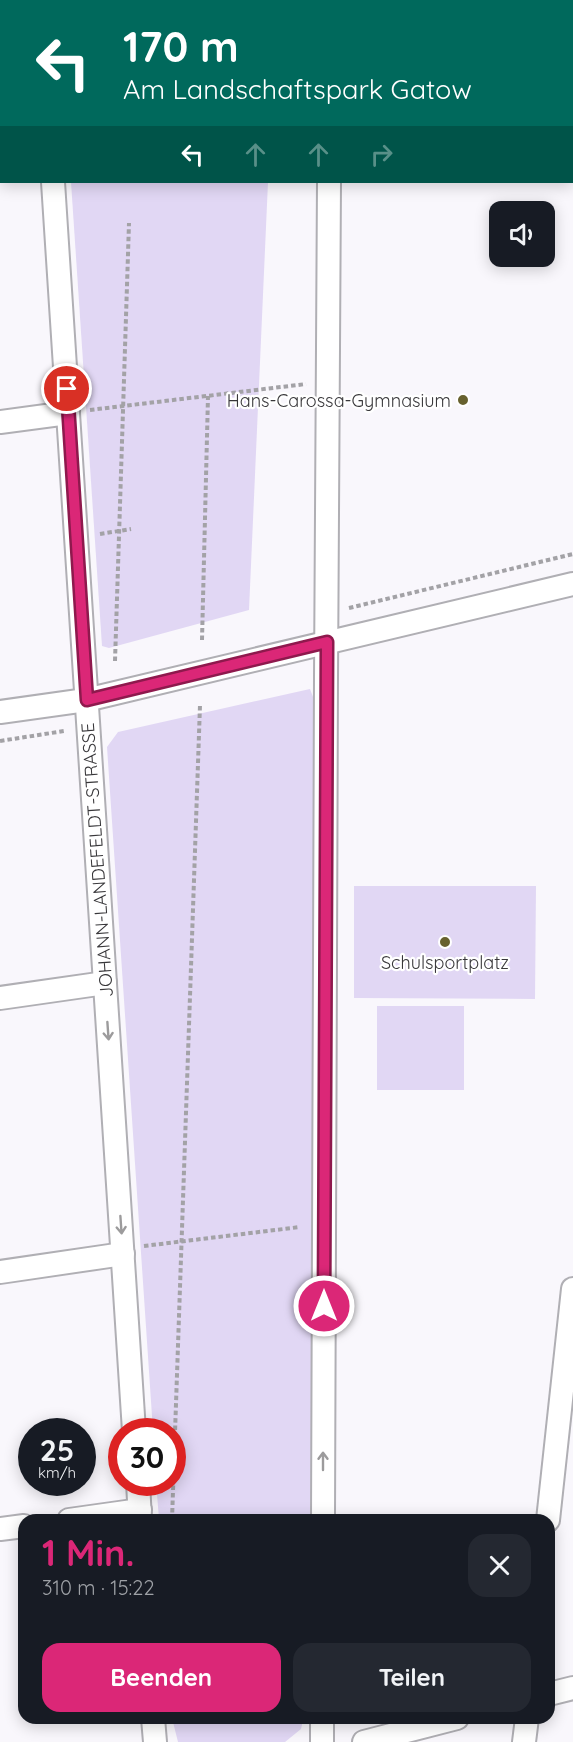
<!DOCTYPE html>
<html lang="de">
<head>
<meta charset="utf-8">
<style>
	body { margin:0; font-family:Quicksand,sans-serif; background:#242831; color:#f1f3f6; height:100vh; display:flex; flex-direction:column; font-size:22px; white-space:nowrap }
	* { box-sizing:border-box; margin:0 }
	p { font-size:20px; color:#9ea1a6 }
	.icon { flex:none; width:33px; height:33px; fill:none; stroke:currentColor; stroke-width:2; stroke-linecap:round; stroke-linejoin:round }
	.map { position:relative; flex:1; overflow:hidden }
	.side { position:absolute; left:18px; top:1514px; width:537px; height:210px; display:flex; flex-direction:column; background:#171b24; border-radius:18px; box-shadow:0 3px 15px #0003 }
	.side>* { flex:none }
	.guide { position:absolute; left:0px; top:0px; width:573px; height:183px; box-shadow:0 3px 15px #0003; background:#00695c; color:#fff; overflow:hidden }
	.tools { position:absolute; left:489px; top:201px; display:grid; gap:12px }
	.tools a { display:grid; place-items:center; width:66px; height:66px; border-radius:12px; background:#171b24; box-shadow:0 3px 15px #0003; font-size:30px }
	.speed { position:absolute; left:18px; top:1418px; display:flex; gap:12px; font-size:30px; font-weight:700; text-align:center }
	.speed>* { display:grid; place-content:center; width:78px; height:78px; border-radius:50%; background:#171b24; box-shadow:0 3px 15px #0003; line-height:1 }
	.speed small { font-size:15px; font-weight:400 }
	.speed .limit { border:9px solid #d22; background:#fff; color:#111 }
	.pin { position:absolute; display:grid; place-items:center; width:51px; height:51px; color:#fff; margin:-26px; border:3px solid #fff; border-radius:50%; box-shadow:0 2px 6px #0007 }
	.me { position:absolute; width:66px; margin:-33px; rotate:0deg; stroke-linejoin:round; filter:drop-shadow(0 0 4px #0008) }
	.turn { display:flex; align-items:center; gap:21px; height:126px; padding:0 24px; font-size:27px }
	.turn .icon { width:78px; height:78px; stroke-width:2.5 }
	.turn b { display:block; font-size:42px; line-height:51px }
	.lanes { display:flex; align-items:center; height:57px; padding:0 24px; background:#0003; justify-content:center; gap:30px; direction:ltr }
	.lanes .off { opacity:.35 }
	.round { display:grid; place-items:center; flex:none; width:63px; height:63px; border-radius:18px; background:#242831 }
	.summary { display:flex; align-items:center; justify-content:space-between; height:102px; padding:0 24px }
	h1 { font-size:36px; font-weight:800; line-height:45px; color:#db2777 }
	.primary-button { display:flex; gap:12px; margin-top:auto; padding:12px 24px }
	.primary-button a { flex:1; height:69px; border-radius:18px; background:#db2777; color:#fff; font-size:24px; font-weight:800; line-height:69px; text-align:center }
	.primary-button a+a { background:#242831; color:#f1f3f6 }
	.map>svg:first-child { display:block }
	.green { fill:#e1d7f4 }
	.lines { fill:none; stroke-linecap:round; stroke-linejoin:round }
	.street-casing { stroke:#b0afb4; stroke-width:26 }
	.path { stroke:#a3a2a6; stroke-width:4; stroke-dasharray:4.5 3; stroke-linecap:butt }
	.street { stroke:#fff; stroke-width:22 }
	.oneway { stroke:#9c9b9c }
	.route-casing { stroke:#8e194d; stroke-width:15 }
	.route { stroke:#db2777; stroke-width:10 }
	.poi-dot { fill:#67612e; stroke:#fff; stroke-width:2 }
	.labels { text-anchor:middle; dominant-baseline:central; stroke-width:4.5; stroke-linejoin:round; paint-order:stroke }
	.poi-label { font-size:18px; fill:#38373a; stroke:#fff; text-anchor:end }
	.street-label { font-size:18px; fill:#38373a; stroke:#fff }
</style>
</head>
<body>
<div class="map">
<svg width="573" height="1742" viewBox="0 0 573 1742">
	<rect width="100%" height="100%" fill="#f9f7fc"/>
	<g class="green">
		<rect x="68" y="0" width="206" height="2"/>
		<polygon points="71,182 268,182 249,610 109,648 102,646"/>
		<polygon points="310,689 315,702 313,1519 159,1519 156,1482 172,1482 172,1431 153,1431 107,747 118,732"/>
		<polygon points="354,886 536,886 535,999 354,998"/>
		<rect x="377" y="1006" width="87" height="84"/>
		<polygon points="172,1718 313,1718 303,1720 301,1729 285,1742 178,1742"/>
	</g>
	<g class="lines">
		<defs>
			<g id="street">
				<polyline points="41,0 41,2"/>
				<polyline points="330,2 330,0"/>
				<polyline points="0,160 2,160"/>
				<polyline points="53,182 134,1431"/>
				<polyline points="0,422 68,413"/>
				<polyline points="0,712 86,700 573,584"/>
				<polyline points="0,998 105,983"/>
				<polyline points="0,1272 123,1254"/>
				<polyline points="138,1482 140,1520"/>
				<polyline points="69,1520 140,1510"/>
				<polyline points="323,1520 326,678 329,182"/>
				<polyline points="548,1520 573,1289"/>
				<polyline points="0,1529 24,1526"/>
				<polyline points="549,1694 573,1688"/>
				<polyline points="153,1718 155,1742"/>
				<polyline points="322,1742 322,1718"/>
				<polyline points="364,1742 457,1718"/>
				<polyline points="524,1742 527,1718"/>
			</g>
		</defs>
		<use href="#street" class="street-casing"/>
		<g class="path">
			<polyline points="136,2 136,0"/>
			<polyline points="90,410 306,384"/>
			<polyline points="100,534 131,529"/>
			<polyline points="349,608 573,554"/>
			<polyline points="202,640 208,396"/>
			<polyline points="115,661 129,223"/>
			<polyline points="0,741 64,731"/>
			<polyline points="144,1246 300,1227"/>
			<polyline points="172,1520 200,705"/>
		</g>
		<use href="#street" class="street"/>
	</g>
	<defs><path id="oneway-shaft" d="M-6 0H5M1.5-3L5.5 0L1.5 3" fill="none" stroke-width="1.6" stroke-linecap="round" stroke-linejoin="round" transform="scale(1.5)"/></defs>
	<g class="oneway">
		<use href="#oneway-shaft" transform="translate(108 1031) rotate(86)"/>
		<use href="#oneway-shaft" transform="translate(121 1225) rotate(86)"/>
		<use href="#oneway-shaft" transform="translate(323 1461) rotate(-90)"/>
	</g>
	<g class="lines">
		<defs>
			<polyline id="route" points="67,389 87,700 327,642 324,1306"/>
		</defs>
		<use href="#route" class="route-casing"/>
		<use href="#route" class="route"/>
	</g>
	<g class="poi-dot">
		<circle cx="463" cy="400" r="6"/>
		<circle cx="445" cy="942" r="6"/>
	</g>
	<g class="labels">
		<g class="poi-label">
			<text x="451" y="400">Hans-Carossa-Gymnasium</text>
			<text x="445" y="962" text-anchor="middle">Schulsportplatz</text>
		</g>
		<g class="street-label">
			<text transform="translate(97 860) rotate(-94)">JOHANN-LANDEFELDT-STRASSE</text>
		</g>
	</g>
</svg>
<div class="tools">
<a><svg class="icon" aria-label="sound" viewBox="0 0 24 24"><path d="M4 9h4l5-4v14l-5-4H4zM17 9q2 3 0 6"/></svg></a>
</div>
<div class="speed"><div>25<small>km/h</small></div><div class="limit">30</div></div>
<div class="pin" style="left:67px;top:389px;background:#d93025"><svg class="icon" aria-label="arrive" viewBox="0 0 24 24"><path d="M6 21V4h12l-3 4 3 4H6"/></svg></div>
<svg class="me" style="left:324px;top:1306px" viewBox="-20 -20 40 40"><circle r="17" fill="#db2777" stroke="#fff" stroke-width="3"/><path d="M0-11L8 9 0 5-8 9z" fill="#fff"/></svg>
<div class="guide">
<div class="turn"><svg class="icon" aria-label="left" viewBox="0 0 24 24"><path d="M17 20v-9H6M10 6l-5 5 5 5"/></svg><div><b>170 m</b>Am Landschaftspark Gatow</div></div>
<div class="lanes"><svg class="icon" aria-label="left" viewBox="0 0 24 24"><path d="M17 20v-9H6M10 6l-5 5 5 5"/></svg><svg class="icon off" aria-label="ahead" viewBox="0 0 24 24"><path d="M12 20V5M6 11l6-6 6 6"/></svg><svg class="icon off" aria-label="ahead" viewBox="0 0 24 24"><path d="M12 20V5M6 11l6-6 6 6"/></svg><svg class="icon off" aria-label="right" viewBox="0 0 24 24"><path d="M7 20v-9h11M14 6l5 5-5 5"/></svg></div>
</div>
<section class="side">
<div class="summary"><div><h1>1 Min.</h1><p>310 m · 15:22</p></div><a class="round"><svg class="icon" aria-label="close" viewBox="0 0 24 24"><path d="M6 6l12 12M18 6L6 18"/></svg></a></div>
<div class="primary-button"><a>Beenden</a><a>Teilen</a></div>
</section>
</div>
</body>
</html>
